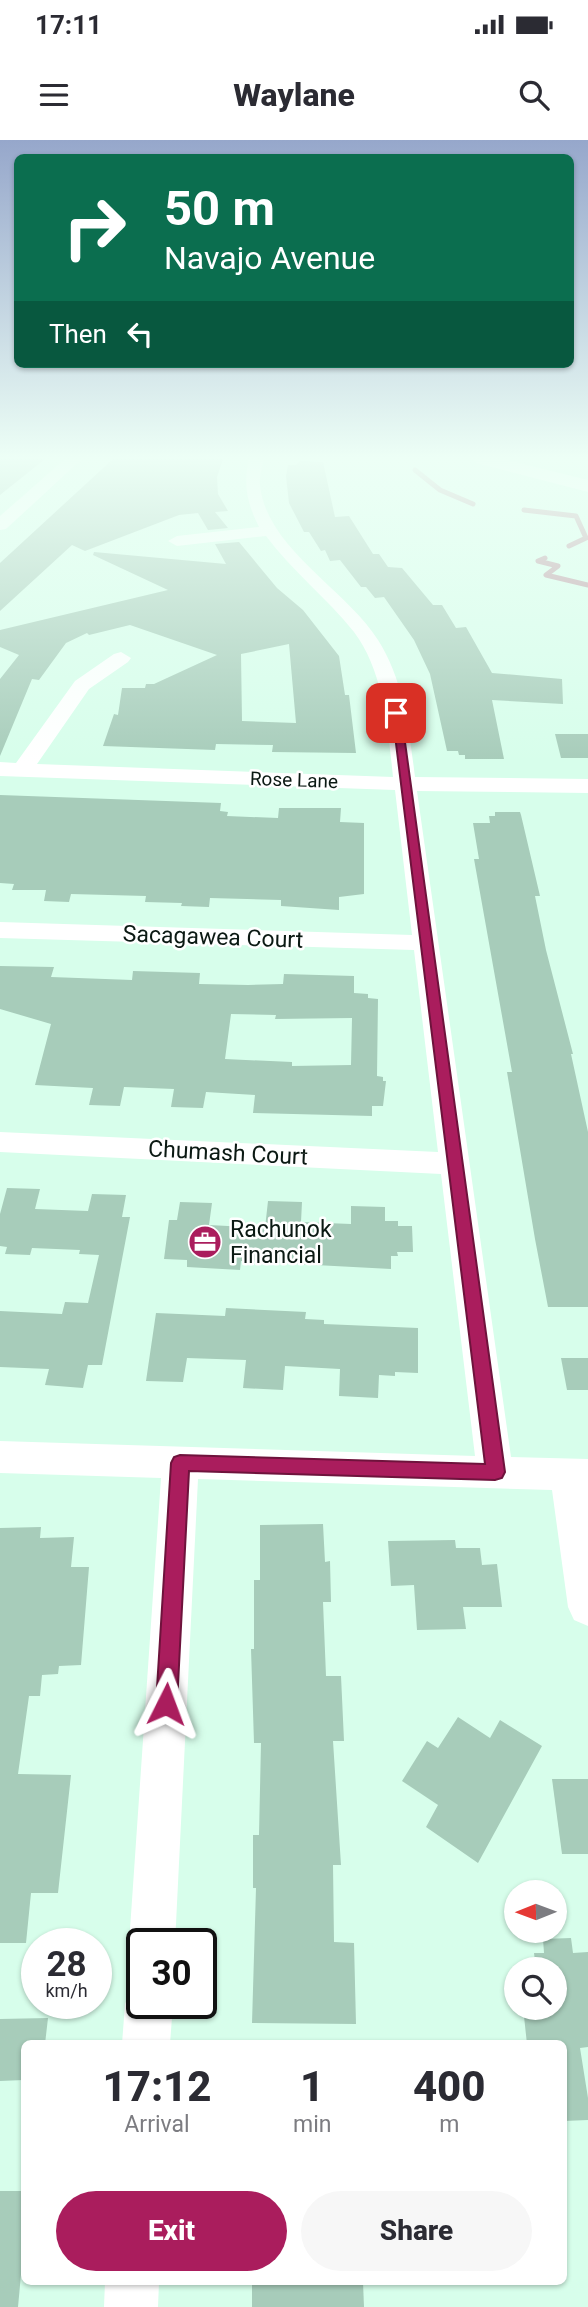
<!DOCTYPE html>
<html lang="en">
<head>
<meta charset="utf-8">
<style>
	body { margin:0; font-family:Roboto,sans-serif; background:#f7f7f7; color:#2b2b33; height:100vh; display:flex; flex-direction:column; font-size:26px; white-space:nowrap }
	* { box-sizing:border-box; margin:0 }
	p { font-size:23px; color:#7c7c81 }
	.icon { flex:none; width:38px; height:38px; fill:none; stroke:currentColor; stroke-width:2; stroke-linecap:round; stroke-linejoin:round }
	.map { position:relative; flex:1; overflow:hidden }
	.sheet { position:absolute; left:21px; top:1900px; width:546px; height:245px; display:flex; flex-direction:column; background:#fff; border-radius:10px; box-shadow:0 2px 5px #0004 }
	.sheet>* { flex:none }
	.banner { position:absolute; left:14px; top:14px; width:560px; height:214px; border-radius:10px; box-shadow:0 2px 5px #0004; background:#0b6e4f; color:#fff; overflow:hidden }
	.needle { width:46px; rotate:269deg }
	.fabs { position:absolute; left:504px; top:1740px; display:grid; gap:14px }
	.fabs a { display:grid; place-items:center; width:63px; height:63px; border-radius:50%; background:#fff; box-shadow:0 2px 5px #0004; font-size:35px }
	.speed { position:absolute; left:21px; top:1788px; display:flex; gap:14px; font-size:35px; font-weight:700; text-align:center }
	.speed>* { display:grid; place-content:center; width:91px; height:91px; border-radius:50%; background:#fff; box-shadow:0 2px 5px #0004; line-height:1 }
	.speed small { font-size:18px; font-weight:400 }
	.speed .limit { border:4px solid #111; border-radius:10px; background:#fff; color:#111 }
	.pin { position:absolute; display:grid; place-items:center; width:60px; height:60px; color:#fff; margin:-30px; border-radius:14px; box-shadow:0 4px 10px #0006 }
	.me { position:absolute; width:77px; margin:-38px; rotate:3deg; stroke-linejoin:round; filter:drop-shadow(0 0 5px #0008) }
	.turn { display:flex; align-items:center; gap:24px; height:147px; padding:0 35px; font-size:32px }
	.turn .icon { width:91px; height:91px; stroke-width:2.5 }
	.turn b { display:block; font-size:49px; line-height:60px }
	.then { display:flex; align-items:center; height:66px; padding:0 35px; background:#0003; gap:14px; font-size:26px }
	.eta { display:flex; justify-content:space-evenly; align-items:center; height:119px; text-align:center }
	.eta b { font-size:42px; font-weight:800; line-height:49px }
	.button { display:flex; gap:14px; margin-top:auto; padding:14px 35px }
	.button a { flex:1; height:80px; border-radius:42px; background:#aa1d5d; color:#fff; font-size:28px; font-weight:800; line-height:80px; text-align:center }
	.button a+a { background:#f7f7f7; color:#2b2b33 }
	.status { display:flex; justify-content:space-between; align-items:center; height:49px; padding:0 35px; background:#fff; direction:ltr }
	.status svg { height:19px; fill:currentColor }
	header { display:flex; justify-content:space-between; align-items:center; height:91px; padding:0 35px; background:#fff; font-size:32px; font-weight:800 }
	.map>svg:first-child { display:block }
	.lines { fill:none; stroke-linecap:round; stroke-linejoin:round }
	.stream { stroke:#bb949f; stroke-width:5 }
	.building { fill:#a7ccba; fill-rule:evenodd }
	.street { fill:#fff; fill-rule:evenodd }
	.secondary { fill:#fff; fill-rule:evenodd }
	.route { fill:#aa1d5d; stroke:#6e133c; stroke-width:2 }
	.labels { text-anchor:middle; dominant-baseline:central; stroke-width:5; stroke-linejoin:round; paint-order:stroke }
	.far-street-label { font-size:19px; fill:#0b1913; stroke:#fff }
	.street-label { font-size:23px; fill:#0b1913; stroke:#fff }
	.poi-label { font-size:23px; fill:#0b1913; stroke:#fff; text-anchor:start }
</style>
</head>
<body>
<div class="status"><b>17:11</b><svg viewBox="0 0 49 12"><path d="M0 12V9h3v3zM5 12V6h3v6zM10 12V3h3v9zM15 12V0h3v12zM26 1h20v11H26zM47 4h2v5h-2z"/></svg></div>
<header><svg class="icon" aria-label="menu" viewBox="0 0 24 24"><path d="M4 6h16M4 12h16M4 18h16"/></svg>Waylane<svg class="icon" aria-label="search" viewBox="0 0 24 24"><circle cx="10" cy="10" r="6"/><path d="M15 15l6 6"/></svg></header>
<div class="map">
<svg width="588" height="2167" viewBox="0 0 588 2167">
	<rect width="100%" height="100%" fill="#d7feeb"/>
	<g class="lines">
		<g class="stream">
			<polyline points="415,330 440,350 473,364"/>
			<polyline points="524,370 576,376 586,398 569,406"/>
			<polyline points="545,418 538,421 558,426 546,435 588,445"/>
		</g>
	</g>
	<g class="building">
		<polygon points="0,319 45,319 0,355"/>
		<polygon points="113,319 223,319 217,337 218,354 228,371 215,372 228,388 208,390 198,373 179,375 85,411 72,405 0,471 0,423"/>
		<polygon points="300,321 323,322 335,377 349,376 373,414 379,414 388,427 402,428 433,465 442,465 456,488 466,487 492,533 562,539 563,564 492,560 504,619 465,619 465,615 459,615 458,611 447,611 430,534 414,500 384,457 375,458 366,447 361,447 340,420 330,421 325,410 321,411 309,392 304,392 289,363 286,336 288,325 296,325"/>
		<path d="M239,402L277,448L303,470L339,516L345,555H349L356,613L272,612L273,605L216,604L215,610L103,606L114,574L118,575L122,548H145L146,544H154L217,515L130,485L89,495L87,493L66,503L39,540L32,539L0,616V539L19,515L0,507V490L168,450L93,415L94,412L226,424L215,404ZM289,504L296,583L242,581L241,514Z"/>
		<polygon points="555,594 588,594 588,618 561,618"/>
		<polygon points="0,655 221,663 220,671 228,672 227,676 278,678 279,668 341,668 340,682 364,683 364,754 339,757 339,770 281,766 281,760 210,758 209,767 181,766 182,763 145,762 146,756 71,754 69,762 44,761 46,750 12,750 14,744 0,743"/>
		<polygon points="495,672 520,672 521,675 540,756 535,756 546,810 573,914 571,914 588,992 588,1167 548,1167 535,1099 507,932 512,932 474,719 479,719 473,683 490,683 489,676 495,676"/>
		<path d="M0,826L54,827L51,837L132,840L133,831L200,833L199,844L248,845L283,844L284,834L354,836V853L368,854V858L378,859L377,936L383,937V941H386L383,966H372V976L253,973L255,955L206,952L203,968L171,967L174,949L124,947L120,966L89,965L93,948L35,945L51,884L0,869ZM231,874L276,875L275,879L352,878L351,925L292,926V922L225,919Z"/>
		<polygon points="7,1048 40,1049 35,1069 88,1071 92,1054 126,1055 122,1077 130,1077 102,1225 88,1225 83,1248 45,1245 49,1229 0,1227 0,1171 62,1174 65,1162 88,1163 99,1115 79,1114 80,1110 32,1108 30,1115 5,1114 7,1107 0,1106 0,1074"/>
		<polygon points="268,1061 302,1062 301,1082 351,1084 351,1066 385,1067 385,1081 398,1081 398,1086 412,1086 413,1112 397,1112 398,1116 391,1116 391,1129 241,1121 240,1130 187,1127 187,1120 164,1119 169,1080 177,1080 180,1062 212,1063 209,1085 265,1088"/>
		<polygon points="226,1168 306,1172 305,1179 324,1180 324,1184 418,1188 418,1233 395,1232 395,1236 379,1235 378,1258 339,1256 340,1229 285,1226 283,1250 243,1248 246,1220 187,1218 183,1242 146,1241 156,1173 225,1176"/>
		<polygon points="561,1218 588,1218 588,1250 567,1250"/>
		<polygon points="323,1384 325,1422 330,1421 331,1462 323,1462 326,1536 341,1536 344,1601 333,1601 341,1725 333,1725 334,1802 354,1803 356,1884 252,1883 256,1748 253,1748 253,1695 259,1695 261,1603 254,1603 251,1509 254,1509 254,1440 260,1440 260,1385"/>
		<polygon points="41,1387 40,1398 74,1397 71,1427 89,1427 81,1525 59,1526 58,1534 42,1535 40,1556 29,1556 18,1634 71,1635 58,1753 31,1753 26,1803 0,1803 0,1388"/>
		<polygon points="455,1400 456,1408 480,1408 482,1425 497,1424 502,1467 463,1467 466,1489 417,1490 414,1445 391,1446 388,1401"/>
		<polygon points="458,1577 490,1598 500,1580 542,1606 478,1723 426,1687 438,1665 402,1641 427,1601 438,1608"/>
		<polygon points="552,1639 588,1639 588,1714 562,1714"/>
		<polygon points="571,1798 573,1813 588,1812 588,1907 580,1908 588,1958 588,1980 564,1981 564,1904 527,1904 523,1867 555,1867 555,1829 536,1829 534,1813 544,1813 543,1799"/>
		<polygon points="48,1878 45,1904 24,1904 24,1940 0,1941 0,1879"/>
		<polygon points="0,2051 24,2051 24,2102 18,2167 0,2167"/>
		<polygon points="252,2142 363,2142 364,2167 252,2167"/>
	</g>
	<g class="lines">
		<g class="street">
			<polygon points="65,319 82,319 6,389 0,390 0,376"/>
			<path d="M249,319H264C262,327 259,337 260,345C266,408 346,449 378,500C404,541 409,590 415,637L588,639V653L417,651L511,1317L588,1319V1486L574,1480L568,1467L552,1350L198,1339L175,1804H142V1823L135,1821L129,1804L161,1338L0,1333V1301L475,1316L441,1034L0,1012V992L438,1012L414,810L0,798V782L412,795L395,650L0,636V622L16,623L75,541L114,514L121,512L131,518L128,522L89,549L37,624L393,637C388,589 384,532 354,492C327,458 292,431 266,396L177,406L168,401L177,396L259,387C247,363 243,345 249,319Z"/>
			<polygon points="142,1843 142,1864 173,1864 170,1904 122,1904 125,1864 132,1847"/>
			<polygon points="105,2142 159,2142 158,2167 104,2167"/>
		</g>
		<polygon class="secondary" points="474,319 503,319 588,340 588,352 476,323"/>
	</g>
	<linearGradient id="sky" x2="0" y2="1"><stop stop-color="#96a7cb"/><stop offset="0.51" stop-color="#edfff6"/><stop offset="1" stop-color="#edfff6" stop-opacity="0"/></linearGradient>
	<rect width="588" height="622" fill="url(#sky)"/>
	<polygon class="route" points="392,571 401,573 505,1332 502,1338 495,1340 189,1331 177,1564 174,1571 166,1574 159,1571 156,1564 171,1323 174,1317 180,1315 485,1324"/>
	<defs>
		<symbol id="office-disc" viewBox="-11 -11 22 22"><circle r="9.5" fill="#aa1d5d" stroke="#fff"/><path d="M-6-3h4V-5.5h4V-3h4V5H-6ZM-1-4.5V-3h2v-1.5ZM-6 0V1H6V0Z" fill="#fff"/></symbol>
	</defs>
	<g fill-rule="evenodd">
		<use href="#office-disc" x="186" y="1083" width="38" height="38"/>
	</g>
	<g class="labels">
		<g class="far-street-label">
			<text transform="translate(294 640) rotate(2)">Rose Lane</text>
		</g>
		<g class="street-label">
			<text transform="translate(213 797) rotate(2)">Sacagawea Court</text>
			<text transform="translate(228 1013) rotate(3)">Chumash Court</text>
		</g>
		<g class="poi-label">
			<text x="230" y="1089">Rachunok<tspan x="230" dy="26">Financial</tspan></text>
		</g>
	</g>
</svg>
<div class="fabs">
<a><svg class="needle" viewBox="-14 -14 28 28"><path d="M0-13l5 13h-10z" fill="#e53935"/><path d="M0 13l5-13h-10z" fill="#7c7c81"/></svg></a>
<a><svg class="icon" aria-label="search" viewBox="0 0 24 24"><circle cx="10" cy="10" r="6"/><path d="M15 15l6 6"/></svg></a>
</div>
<div class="speed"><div>28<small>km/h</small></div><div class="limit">30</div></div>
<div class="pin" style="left:396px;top:573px;background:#d93025"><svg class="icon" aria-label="arrive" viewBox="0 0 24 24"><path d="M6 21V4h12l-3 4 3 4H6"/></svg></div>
<svg class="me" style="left:166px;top:1564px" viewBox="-20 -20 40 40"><path d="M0-17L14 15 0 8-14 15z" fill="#aa1d5d" stroke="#fff" stroke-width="4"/></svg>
<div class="banner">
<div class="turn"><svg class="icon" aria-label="right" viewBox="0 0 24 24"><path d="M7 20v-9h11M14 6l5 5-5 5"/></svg><div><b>50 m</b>Navajo Avenue</div></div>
<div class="then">Then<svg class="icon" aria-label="left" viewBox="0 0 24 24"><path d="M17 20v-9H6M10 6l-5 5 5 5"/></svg></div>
</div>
<section class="sheet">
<div class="eta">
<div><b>17:12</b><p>Arrival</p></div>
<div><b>1</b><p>min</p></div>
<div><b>400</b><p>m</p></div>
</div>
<div class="button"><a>Exit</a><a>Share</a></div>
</section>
</div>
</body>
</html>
